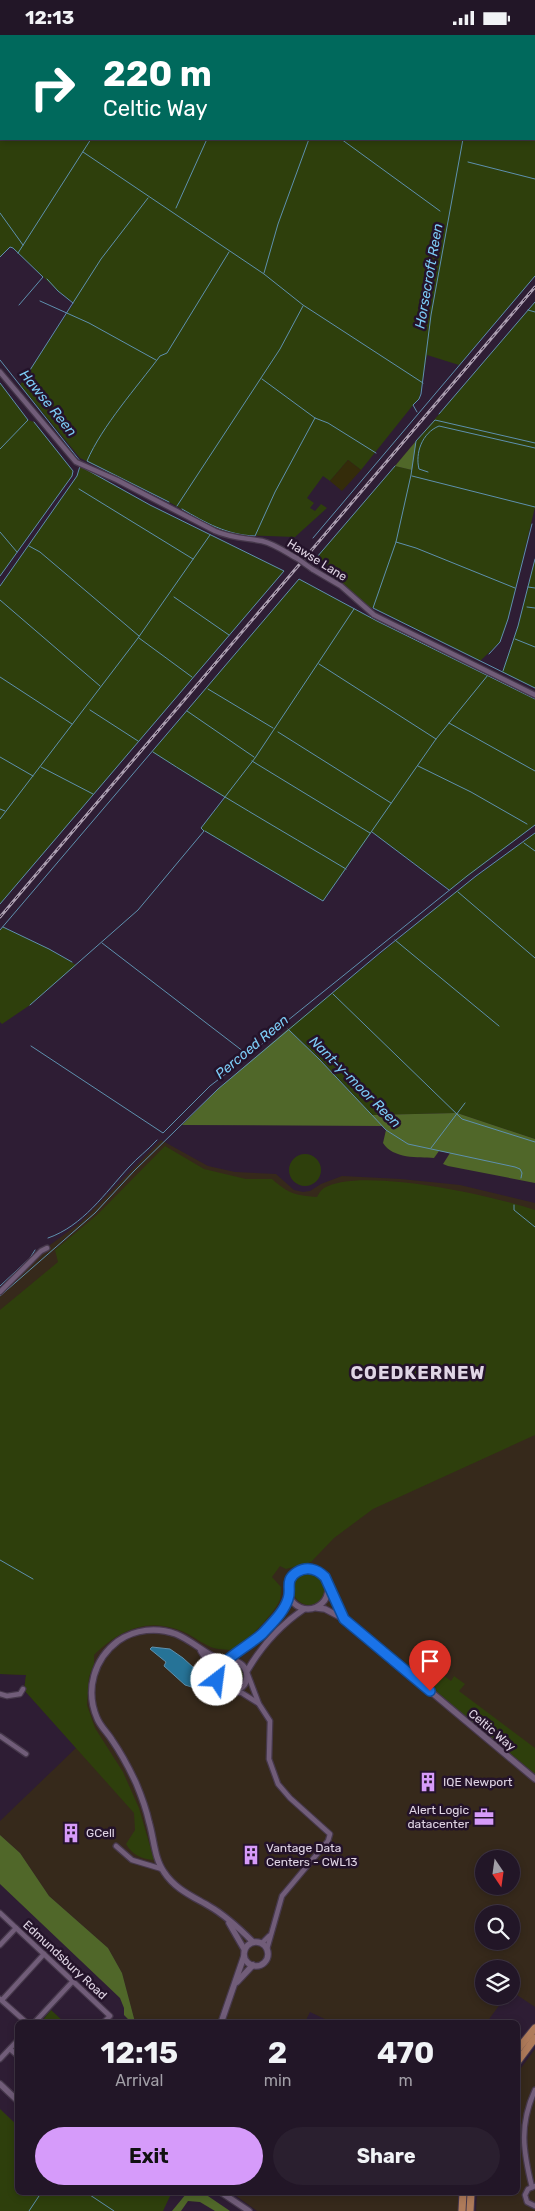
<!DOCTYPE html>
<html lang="en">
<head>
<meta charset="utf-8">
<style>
	body { margin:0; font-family:Rubik,sans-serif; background:#2a1f2f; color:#f1f3f6; height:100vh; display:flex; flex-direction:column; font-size:19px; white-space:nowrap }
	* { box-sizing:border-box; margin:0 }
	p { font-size:16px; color:#a29fa7 }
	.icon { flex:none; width:28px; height:28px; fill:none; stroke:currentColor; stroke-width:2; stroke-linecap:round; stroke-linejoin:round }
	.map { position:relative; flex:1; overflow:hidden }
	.drawer { position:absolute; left:15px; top:1985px; width:505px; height:175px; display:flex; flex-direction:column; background:#221627; border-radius:8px; box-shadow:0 2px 8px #0003,0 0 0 1px #3f3544 }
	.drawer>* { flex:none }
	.hud { position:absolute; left:0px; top:0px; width:535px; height:105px; box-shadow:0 2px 8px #0003,0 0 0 1px #3f3544; background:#00695c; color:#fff; overflow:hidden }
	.needle { width:32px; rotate:167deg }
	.buttons { position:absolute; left:475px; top:1815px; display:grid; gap:10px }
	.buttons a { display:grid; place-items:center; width:45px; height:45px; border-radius:50%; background:#221627; box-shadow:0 2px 8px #0003,0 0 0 1px #3f3544; font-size:25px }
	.pin { position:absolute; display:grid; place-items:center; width:42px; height:42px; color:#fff; margin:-51px -21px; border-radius:50% 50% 50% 0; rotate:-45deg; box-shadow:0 0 5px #0007 }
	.pin .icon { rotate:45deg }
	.me { position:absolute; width:55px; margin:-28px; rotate:30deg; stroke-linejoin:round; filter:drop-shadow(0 0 4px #0008) }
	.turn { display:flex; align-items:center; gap:18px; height:105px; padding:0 20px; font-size:22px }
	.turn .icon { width:65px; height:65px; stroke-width:2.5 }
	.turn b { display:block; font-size:35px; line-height:42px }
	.eta { display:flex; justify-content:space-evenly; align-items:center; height:85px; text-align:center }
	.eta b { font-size:30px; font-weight:700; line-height:35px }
	.button { display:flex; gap:10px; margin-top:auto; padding:10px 20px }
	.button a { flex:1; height:58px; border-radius:30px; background:#d69bfa; color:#111; font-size:20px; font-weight:700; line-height:58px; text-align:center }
	.button a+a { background:#2a1f2f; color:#f1f3f6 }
	.status { display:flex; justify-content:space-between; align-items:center; height:35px; padding:0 25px; background:#221627; direction:ltr }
	.status svg { height:14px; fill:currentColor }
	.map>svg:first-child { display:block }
	.commercial { fill:#36291b; fill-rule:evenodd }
	.green { fill:#2e3f0c; fill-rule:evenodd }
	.forest { fill:#506729 }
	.sand { fill:#342c0a }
	.water { fill:#267397; stroke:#5e90ae }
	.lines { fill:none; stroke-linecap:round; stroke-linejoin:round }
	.stream { stroke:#5e90ae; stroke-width:1 }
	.street-casing { stroke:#46384b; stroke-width:7 }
	.secondary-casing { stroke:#46384b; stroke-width:8 }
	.primary-casing { stroke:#46384b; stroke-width:9 }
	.street { stroke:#715d79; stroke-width:4.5 }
	.secondary { stroke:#715d79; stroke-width:5.5 }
	.primary { stroke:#af7b5a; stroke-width:7 }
	.rail-casing { stroke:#ac9fb1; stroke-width:3 }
	.rail { stroke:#24132a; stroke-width:1; stroke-dasharray:4; stroke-linecap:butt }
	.street-bridge-casing { stroke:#46384b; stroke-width:7; stroke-linecap:butt }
	.street-bridge { stroke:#715d79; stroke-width:4.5 }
	.route-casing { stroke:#114b97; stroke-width:12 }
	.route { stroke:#1a73e8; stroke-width:9 }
	.labels { text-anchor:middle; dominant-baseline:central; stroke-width:5; stroke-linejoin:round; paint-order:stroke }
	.street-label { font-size:12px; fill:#e0d5e5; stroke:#24132a }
	.poi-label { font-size:12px; fill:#e0d5e5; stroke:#24132a; text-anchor:start }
	.water-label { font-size:14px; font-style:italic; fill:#7ccbf5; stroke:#24132a }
	.district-label { font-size:18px; font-weight:bold; letter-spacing:1px; fill:#e0d5e5; stroke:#24132a }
</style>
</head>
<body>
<div class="status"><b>12:13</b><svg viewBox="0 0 49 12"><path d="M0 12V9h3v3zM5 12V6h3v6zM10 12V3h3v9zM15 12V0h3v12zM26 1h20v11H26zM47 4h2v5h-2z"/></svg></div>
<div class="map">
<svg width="535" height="2176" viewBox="0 0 535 2176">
	<rect width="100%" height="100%" fill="#2e1d34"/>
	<g class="commercial">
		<path d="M161,1105L208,1131L235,1137L276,1139L294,1155L303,1157L310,1156L321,1149L342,1141L401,1144L460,1150L535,1168V1972L511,1956V1934H484V1961H506L487,1987H331L310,1977L305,1987H135L122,1938L108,1913L49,1861L20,1818L0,1800V1786L77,1712L24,1655L26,1640L0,1639V1257L50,1210L81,1187ZM484,1824H511V1851H484ZM484,1879H511V1906H484Z"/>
		<polygon points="535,2014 535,2176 476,2176 477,2158 518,2158 518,2037"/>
		<polygon points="232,2158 458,2158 458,2176 257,2176"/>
	</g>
	<g class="green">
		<path d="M0,0H535V241L459,330L427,320L419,364L413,370L361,435L348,425L330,446L323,441L307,463L314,468L310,473L315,476L321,469L327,473L295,502L242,500L230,498L213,492L169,467L80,423L20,350L74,268L58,256L13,213L10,212L0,222ZM1,1H534V104H1Z"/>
		<polygon points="535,267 535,472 508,584 500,607 480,626 373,573 365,571 317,522 395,431 412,435 416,406"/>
		<polygon points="0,348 28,385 34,387 73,436 72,441 0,541"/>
		<polygon points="80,431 150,470 284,536 0,869 0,551 77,441"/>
		<polygon points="535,524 535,653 502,637 518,591"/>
		<polygon points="299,544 377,586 535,664 535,790 450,855 372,797 323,866 204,796 201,793 225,763 152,717"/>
		<polygon points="535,798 535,1104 457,1078 372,1080 321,1025 288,994 457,856"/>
		<polygon points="3,892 49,914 76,930 30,970 2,989 0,987 0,895"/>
		<path d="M165,1111L204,1134L246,1144H272C289,1159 295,1160 317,1162C319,1158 321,1155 324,1153C360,1131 495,1161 535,1175V1400L373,1474L334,1503L311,1527L286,1534L280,1531L272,1542L281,1552C281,1556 281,1560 280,1564C277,1576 243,1612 230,1615C227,1615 221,1614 218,1614C206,1612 195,1602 184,1597C149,1581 119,1595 94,1620V1629L89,1642L87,1670L95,1693L123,1737L139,1773L154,1825C142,1824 132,1820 126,1809L135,1795L134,1778L24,1655L26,1640L0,1639V1275L58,1227L55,1215L97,1180Z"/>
		<circle cx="305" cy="1135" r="16"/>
		<circle cx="309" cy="1554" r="16"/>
		<polygon points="419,1622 451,1646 454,1641 465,1649 459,1656 535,1713 535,1739 414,1639 412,1633"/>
		<circle cx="232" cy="1641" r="12"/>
		<polygon points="51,1975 64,1987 41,1987"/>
		<polygon points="0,2074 17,2090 18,2158 170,2158 171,2159 163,2176 0,2176"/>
	</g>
	<g class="forest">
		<polygon points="416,406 412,435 395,431"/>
		<path d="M288,994L320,1025L372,1080L457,1078L535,1104V1148L448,1131L443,1129L450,1118L439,1116L434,1123C418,1122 393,1124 383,1108L386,1095L382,1091L182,1090L218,1054Z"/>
		<polygon points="0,1800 20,1818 49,1861 108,1913 122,1938 135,1987 131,1987 124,1980 124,1973 120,1963 0,1849"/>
		<polygon points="199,2158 205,2159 230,2176 215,2176 200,2167 188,2166 181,2176 172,2176 186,2159"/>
	</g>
	<polygon class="sand" points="348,425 361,435 342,456 330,446"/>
	<polygon class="water" points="152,1612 170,1614 183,1623 195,1634 201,1651 220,1667 218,1670 213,1669 195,1653 185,1650 164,1631 166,1627 150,1614"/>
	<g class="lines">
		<g class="stream">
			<polyline points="42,0 42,1"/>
			<polyline points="119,0 120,1"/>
			<polyline points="207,0 209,1"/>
			<polyline points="420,0 420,1"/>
			<polyline points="156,1 157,0"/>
			<polyline points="302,1 303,0"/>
			<polyline points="493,1 494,0"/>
			<polyline points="534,18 535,18"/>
			<polyline points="534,73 535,73"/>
			<polyline points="341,104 440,176"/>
			<polyline points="83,117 264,239 303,270 423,348"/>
			<polyline points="468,127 535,144"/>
			<polyline points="176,173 207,104"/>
			<polyline points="0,178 23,210"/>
			<polyline points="18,218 91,104"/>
			<polyline points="0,222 10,212 13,213 43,242 19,270"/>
			<polyline points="264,238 278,189 309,104"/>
			<polyline points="47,244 58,256 73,268"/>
			<polyline points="40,266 89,288 156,325"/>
			<polyline points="528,275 535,277"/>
			<polyline points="0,325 80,426"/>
			<polyline points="262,344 315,383 328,388 376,418"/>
			<polyline points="23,346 101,224 148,163"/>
			<polyline points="0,348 28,385 0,414"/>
			<polyline points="417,377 413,370 419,364 421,359 431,280 463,104"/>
			<polyline points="439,379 535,267"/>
			<polyline points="535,408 435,385 416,406 411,440 396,507 373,573 535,653"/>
			<path d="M428,437L419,434C415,418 422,398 439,391L535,413"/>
			<polyline points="412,441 535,472"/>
			<polyline points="79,454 193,524"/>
			<path d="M169,467L87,426C102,391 137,352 160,321L167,318L229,217"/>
			<polyline points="177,471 280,314 303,271"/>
			<path d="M182,474C206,488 227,500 255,501L275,457L315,383"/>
			<polyline points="0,497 17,517"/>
			<polyline points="313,503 535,241"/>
			<polyline points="396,507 416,513 515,553"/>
			<polyline points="29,511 40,517 139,601"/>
			<polyline points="317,522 395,431"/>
			<polyline points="0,541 72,441 73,436 34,387"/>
			<polyline points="0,551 77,441 80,431 150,470 284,536 0,869"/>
			<polyline points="528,552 535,553"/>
			<polyline points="174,562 229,600"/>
			<polyline points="0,565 100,651"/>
			<polyline points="527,572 535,573"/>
			<polyline points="139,603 192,642"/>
			<polyline points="515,604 535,612"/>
			<polyline points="489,619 500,607 508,584 532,489"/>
			<polyline points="319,629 436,704"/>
			<polyline points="503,636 518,591 535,524"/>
			<polyline points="0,642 72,689"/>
			<polyline points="208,654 273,693"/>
			<polyline points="90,675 138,706"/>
			<polyline points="187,676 254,722"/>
			<polyline points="449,688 535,736"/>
			<polyline points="278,697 391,768"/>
			<path d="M153,717C216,758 281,795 346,834"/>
			<polyline points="0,722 33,741"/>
			<polyline points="252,726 370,798"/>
			<polyline points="418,731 471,757 527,789"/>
			<polyline points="41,732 93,759"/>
			<polyline points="0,774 5,776"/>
			<polyline points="0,784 138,603 210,500"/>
			<polyline points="205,796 323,866 436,704 488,640"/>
			<polyline points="372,797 449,855"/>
			<polyline points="524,808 535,816"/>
			<polyline points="458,857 535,923"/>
			<polyline points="3,892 49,914 72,927"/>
			<polyline points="0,895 299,544 377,586 535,664"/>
			<polyline points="395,905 499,991"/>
			<polyline points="102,908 248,1020"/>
			<polyline points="333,959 462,1084 535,1107"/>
			<polyline points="30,970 138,875 204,796 201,793 255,723 354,574"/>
			<polyline points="288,994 320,1025 386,1095 408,1109 515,1132 520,1134 522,1138 521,1143"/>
			<polyline points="31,1011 163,1098 210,1051 249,1021 287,986 467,841 535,790"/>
			<polyline points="431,1113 465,1068"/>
			<polyline points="514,1170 514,1175 535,1192"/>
			<path d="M48,1203C83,1191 105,1158 129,1132C137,1123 148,1115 157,1105"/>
			<polyline points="0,1251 30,1223 35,1215"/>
			<polyline points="0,1261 95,1178 134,1136 218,1054 381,917 476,841 535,798"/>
			<polyline points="0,1525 33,1544"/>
			<polyline points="87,2158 114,2176"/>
			<polyline points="29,2176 41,2158"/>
		</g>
		<defs>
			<g id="street">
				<path d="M0,337L76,427L117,445L215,496C231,503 246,503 262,506C275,509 287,518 298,524"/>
				<polyline points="312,534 341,551 374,580 535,660"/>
				<polyline points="0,1257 41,1216 47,1213"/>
				<polyline points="248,1640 259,1669 270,1686 269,1724 278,1749 290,1763 330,1799 328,1806 282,1861 267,1914"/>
				<polyline points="233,1656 242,1658 258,1668"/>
				<polyline points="0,1659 7,1661 20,1659 23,1654"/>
				<polyline points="0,1701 26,1719"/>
				<polyline points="116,1811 132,1825 162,1834"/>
				<polyline points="0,1878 110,1981 103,1988"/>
				<polyline points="262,1908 269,1901"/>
				<polyline points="0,1910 16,1893"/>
				<polyline points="0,1964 27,1988"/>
				<polyline points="2,1965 44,1919"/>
				<polyline points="34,1988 73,1946"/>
				<polyline points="10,2014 18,2021"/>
				<polyline points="0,2024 18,2005"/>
				<polyline points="535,2151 528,2154 525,2160 527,2167 535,2171"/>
				<path d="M532,2152C523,2116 519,2090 535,2055"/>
			</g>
			<g id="secondary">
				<circle cx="308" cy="1554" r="20"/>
				<polyline points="330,1555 344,1584"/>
				<polyline points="317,1573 325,1574 344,1584 535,1744"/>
				<polyline points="201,1616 217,1642"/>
				<path d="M229,1625C254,1607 275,1589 289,1562"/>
				<circle cx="232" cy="1641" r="15"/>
				<path d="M225,1627C206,1620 193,1606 176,1599C157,1592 135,1594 118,1606C94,1624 85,1655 97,1683C100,1691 107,1697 112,1705C121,1718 129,1733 136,1748C141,1760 146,1773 149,1787C154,1803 154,1823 164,1837C175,1854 192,1861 209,1871C225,1880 240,1894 253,1907"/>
				<path d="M247,1636C262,1610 279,1591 304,1574"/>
				<polyline points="229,1888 244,1914"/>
				<circle cx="256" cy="1919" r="12"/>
				<polyline points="237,1947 253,1930"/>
				<polyline points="221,1988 244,1921"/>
				<polyline points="0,2049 18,2066"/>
				<polyline points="222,2158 249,2176"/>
			</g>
			<g id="primary">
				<polyline points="518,2014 535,1993"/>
				<polyline points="518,2026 535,2003"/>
				<polyline points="462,2176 463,2158"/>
				<polyline points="470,2176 471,2158"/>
			</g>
		</defs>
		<use href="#street" class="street-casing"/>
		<use href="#secondary" class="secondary-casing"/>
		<use href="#primary" class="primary-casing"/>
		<use href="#street" class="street"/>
		<use href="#secondary" class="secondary"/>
		<use href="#primary" class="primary"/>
		<defs>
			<polyline id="rail" points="0,882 535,252"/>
		</defs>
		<use href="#rail" class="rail-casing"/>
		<use href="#rail" class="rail"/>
		<defs>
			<polyline id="street-bridge" points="298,524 312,534"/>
		</defs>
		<use href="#street-bridge" class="street-bridge-casing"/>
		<use href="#street-bridge" class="street-bridge"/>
	</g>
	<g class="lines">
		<defs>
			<path id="route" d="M217,1645C217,1641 217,1637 218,1634C223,1625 254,1607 263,1598C272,1588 284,1577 288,1564C292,1554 284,1545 297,1537C307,1531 317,1534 325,1542L344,1584L430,1656"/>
		</defs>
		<use href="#route" class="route-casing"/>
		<use href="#route" class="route"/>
	</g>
	<defs>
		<symbol id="building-bare" viewBox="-9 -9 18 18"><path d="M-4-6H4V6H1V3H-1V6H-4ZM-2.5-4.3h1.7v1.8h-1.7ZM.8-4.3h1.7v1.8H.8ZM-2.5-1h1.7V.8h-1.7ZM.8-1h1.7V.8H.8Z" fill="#d69bfa" stroke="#24132a" stroke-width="2.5" paint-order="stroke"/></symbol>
		<symbol id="office-bare" viewBox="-9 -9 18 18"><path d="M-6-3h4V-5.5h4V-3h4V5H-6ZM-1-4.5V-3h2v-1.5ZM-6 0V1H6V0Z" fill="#d69bfa" stroke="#24132a" stroke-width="2.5" paint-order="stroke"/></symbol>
	</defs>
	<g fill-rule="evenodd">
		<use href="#building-bare" x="414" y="1733" width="28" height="28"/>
		<use href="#office-bare" x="470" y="1768" width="28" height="28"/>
		<use href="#building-bare" x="57" y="1784" width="28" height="28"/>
		<use href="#building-bare" x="237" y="1806" width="28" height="28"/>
	</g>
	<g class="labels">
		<g class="street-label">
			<text transform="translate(317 525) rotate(32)">Hawse Lane</text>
			<text transform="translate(492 1695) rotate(40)">Celtic Way</text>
			<text transform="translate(65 1925) rotate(43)">Edmundsbury Road</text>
		</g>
		<g class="poi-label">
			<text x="443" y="1747">IQE Newport</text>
			<text x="469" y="1775" text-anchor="end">Alert Logic<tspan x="469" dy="14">datacenter</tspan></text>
			<text x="86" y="1798">GCell</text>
			<text x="266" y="1813">Vantage Data<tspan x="266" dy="14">Centers - CWL13</tspan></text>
		</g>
		<g class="water-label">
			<text transform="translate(429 241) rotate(-80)">Horsecroft Reen</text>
			<text transform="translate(48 368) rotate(51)">Hawse Reen</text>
			<text transform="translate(252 1012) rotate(-40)">Percoed Reen</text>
			<text transform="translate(355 1047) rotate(45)">Nant-y-moor Reen</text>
		</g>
		<g class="district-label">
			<text x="418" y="1338">COEDKERNEW</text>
		</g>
	</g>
</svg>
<div class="buttons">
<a><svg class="needle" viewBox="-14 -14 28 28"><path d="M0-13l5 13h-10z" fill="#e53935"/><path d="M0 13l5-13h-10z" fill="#a29fa7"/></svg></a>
<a><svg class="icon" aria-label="search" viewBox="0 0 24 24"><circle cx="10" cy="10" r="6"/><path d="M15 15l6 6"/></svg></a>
<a><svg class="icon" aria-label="layers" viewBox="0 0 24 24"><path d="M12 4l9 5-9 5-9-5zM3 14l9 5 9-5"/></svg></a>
</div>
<div class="pin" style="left:430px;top:1656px;background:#d93025"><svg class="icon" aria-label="arrive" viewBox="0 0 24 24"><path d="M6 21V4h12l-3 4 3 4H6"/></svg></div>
<svg class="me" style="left:217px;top:1645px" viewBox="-20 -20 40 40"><circle r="19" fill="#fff"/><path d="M0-13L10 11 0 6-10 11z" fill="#1a73e8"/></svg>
<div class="hud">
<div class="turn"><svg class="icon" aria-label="right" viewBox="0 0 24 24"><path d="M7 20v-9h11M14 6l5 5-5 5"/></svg><div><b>220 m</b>Celtic Way</div></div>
</div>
<section class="drawer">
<div class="eta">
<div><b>12:15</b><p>Arrival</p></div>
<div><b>2</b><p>min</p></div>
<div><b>470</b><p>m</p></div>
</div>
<div class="button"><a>Exit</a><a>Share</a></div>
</section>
</div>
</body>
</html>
